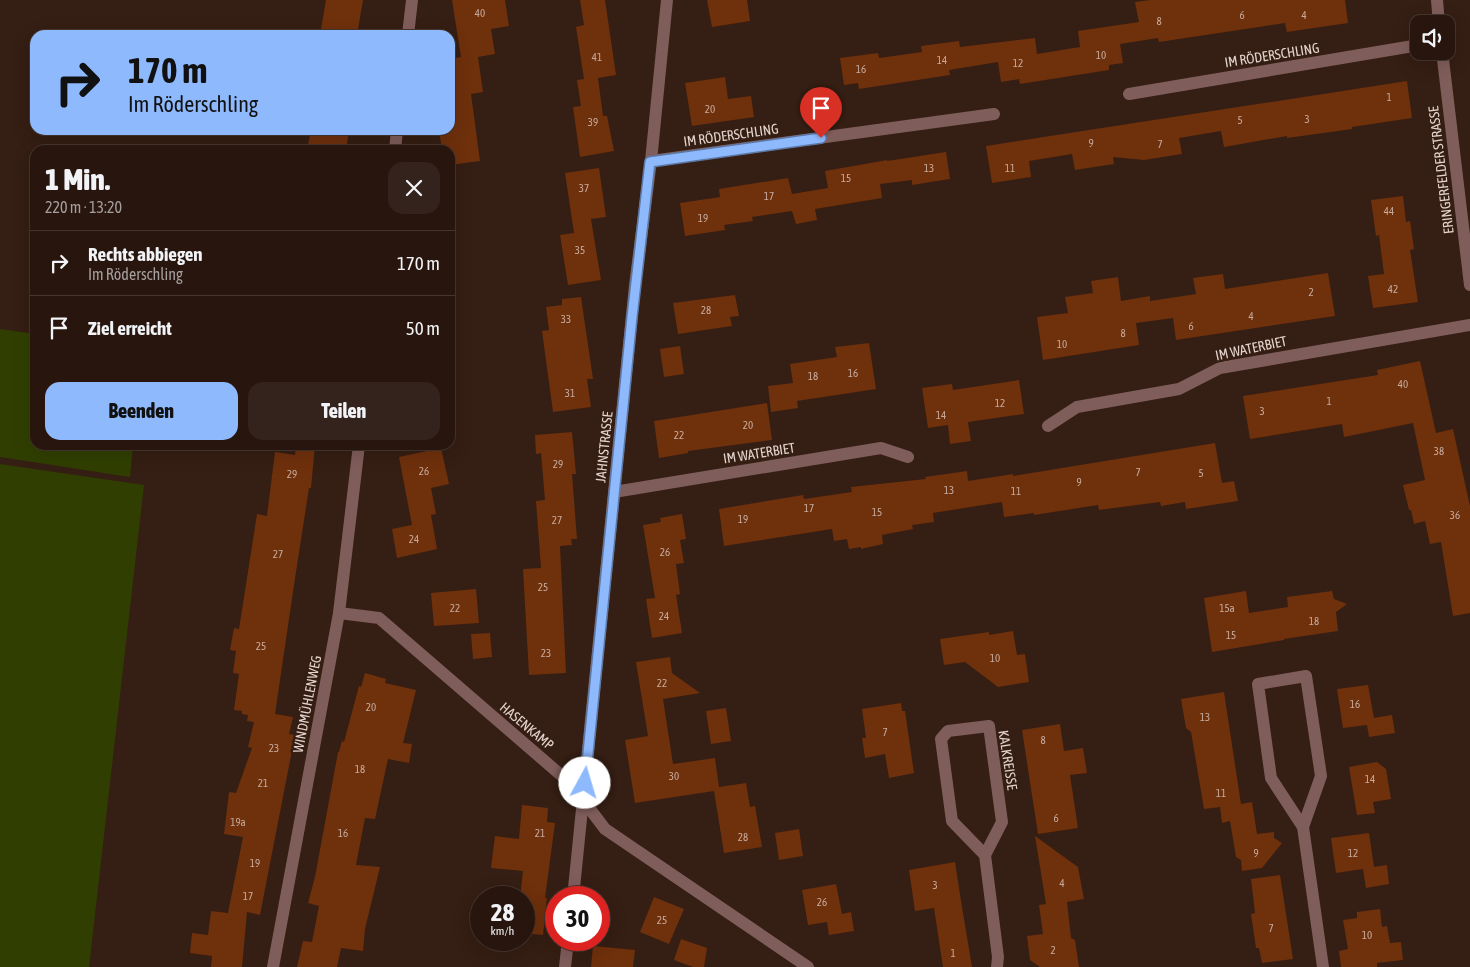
<!DOCTYPE html>
<html lang="de">
<head>
<meta charset="utf-8">
<style>
	body { margin:0; font-family:"Asap Condensed",sans-serif; background:#34231c; color:#f1f3f6; height:100vh; display:flex; flex-direction:column; font-size:19px; white-space:nowrap }
	* { box-sizing:border-box; margin:0 }
	p { font-size:16px; color:#a59f9e }
	.icon { flex:none; width:28px; height:28px; fill:none; stroke:currentColor; stroke-width:2; stroke-linecap:round; stroke-linejoin:round }
	.map { position:relative; flex:1; overflow:hidden }
	.drawer { position:absolute; left:30px; top:145px; width:425px; height:305px; display:flex; flex-direction:column; background:#28160e; border-radius:15px; box-shadow:0 5px 20px #0002,0 0 0 1px #44352e }
	.drawer>* { flex:none }
	.top-card { position:absolute; left:30px; top:30px; width:425px; height:105px; border-radius:15px; box-shadow:0 5px 20px #0002,0 0 0 1px #44352e; background:#8eb9fd; color:#111; overflow:hidden }
	.tools { position:absolute; left:1410px; top:15px; display:grid; gap:10px }
	.tools a { display:grid; place-items:center; width:45px; height:45px; border-radius:10px; background:#28160e; box-shadow:0 5px 20px #0002,0 0 0 1px #44352e; font-size:25px }
	.speed { position:absolute; left:470px; top:886px; display:flex; gap:10px; font-size:25px; font-weight:700; text-align:center }
	.speed>* { display:grid; place-content:center; width:65px; height:65px; border-radius:50%; background:#28160e; box-shadow:0 5px 20px #0002,0 0 0 1px #44352e; line-height:1 }
	.speed small { font-size:12px; font-weight:400 }
	.speed .limit { border:8px solid #d22; background:#fff; color:#111 }
	.pin { position:absolute; display:grid; place-items:center; width:42px; height:42px; color:#fff; margin:-51px -21px; border-radius:50% 50% 50% 0; rotate:-45deg; box-shadow:0 0 5px #0007 }
	.pin .icon { rotate:45deg }
	.me { position:absolute; width:55px; margin:-28px; rotate:6deg; stroke-linejoin:round; filter:drop-shadow(0 0 4px #0008) }
	.turn { display:flex; align-items:center; gap:18px; height:105px; padding:0 15px; font-size:22px }
	.turn .icon { width:65px; height:65px; stroke-width:2.5 }
	.turn b { display:block; font-size:35px; line-height:42px }
	.round { display:grid; place-items:center; flex:none; width:52px; height:52px; border-radius:15px; background:#34231c }
	.headline { display:flex; align-items:center; justify-content:space-between; height:85px; padding:0 15px }
	h1 { font-size:30px; font-weight:800; line-height:38px }
	.button { display:flex; gap:10px; margin-top:auto; padding:10px 15px }
	.button a { flex:1; height:58px; border-radius:15px; background:#8eb9fd; color:#111; font-size:20px; font-weight:800; line-height:58px; text-align:center }
	.button a+a { background:#34231c; color:#f1f3f6 }
	ul { padding:0; list-style:none }
	li { display:flex; align-items:center; gap:15px; height:65px; padding:0 15px; border-top:1px solid #44352e }
	li div { flex:1 }
	li b { display:block; font-size:19px }
	li em { font-style:normal }
	.map>svg:first-child { display:block }
	.green { fill:#303f01 }
	.building { fill:#6f300c }
	.lines { fill:none; stroke-linecap:round; stroke-linejoin:round }
	.minor { stroke:#7f5d5b; stroke-width:12 }
	.route-casing { stroke:#5c78a4; stroke-width:12 }
	.route { stroke:#8eb9fd; stroke-width:9 }
	.labels { text-anchor:middle; dominant-baseline:central; stroke-width:5; stroke-linejoin:round; paint-order:stroke }
	.number-label { font-size:11px; fill:#c7ab9d }
	.street-label { font-size:14px; fill:#e4d4cd; stroke:#351e13 }
</style>
</head>
<body>
<div class="map">
<svg width="1470" height="967" viewBox="0 0 1470 967">
	<rect width="100%" height="100%" fill="#351e13"/>
	<g class="green">
		<polygon points="0,329 35,334 35,445 133,445 130,477 0,457"/>
		<polygon points="0,464 144,485 89,967 0,967"/>
	</g>
	<g class="building">
		<polygon points="326,0 363,0 357,35 320,35"/>
		<polygon points="452,0 505,0 509,26 491,29 495,54 478,57 483,92 471,94 480,161 450,165 450,150 442,150 439,130 450,130 450,59 461,57"/>
		<polygon points="580,0 605,0 616,75 598,78 603,116 607,116 614,151 580,157 573,107 581,106 577,80 584,79 576,27 584,25"/>
		<polygon points="707,0 747,0 750,21 712,27"/>
		<polygon points="1150,0 1345,0 1348,23 1287,32 1285,23 1159,42 1158,38 1120,44 1123,63 1109,65 1109,70 1020,84 1019,79 1001,82 998,62 949,70 950,75 859,89 858,83 844,85 840,58 878,53 879,58 922,52 921,46 959,41 960,47 1035,38 1037,54 1080,47 1078,31 1139,22 1135,2"/>
		<polygon points="725,77 728,99 751,96 754,117 692,126 685,83"/>
		<polygon points="1407,81 1412,118 1352,127 1352,129 1331,132 1287,138 1287,136 1224,147 1221,131 1179,138 1182,154 1144,160 1113,157 1114,164 1075,170 1072,154 1029,161 1031,177 992,183 986,146"/>
		<polygon points="311,130 349,130 346,150 307,150"/>
		<polygon points="946,152 950,179 912,185 912,180 880,184 882,198 815,209 817,220 796,224 792,211 752,217 753,221 724,225 725,230 685,236 680,203 720,197 719,189 788,178 792,194 828,188 825,171 887,160 887,161"/>
		<polygon points="599,168 606,217 591,219 601,280 568,285 560,235 574,233 565,173"/>
		<polygon points="1403,196 1406,222 1410,221 1414,249 1410,250 1418,302 1373,308 1368,276 1384,274 1379,235 1376,236 1371,200"/>
		<polygon points="1328,273 1335,316 1176,340 1173,318 1136,323 1139,345 1043,360 1037,317 1068,313 1065,297 1093,293 1091,281 1118,277 1121,301 1150,296 1150,301 1196,294 1193,278 1223,274 1225,289"/>
		<polygon points="735,295 739,316 730,317 732,326 678,334 673,303"/>
		<polygon points="581,297 593,379 587,379 591,407 553,412 542,331 549,330 546,307 562,305 562,299"/>
		<polygon points="869,343 876,389 797,401 798,408 771,412 768,386 793,383 790,364 837,357 835,347"/>
		<polygon points="680,346 684,374 664,377 660,349"/>
		<polygon points="1420,361 1436,433 1453,429 1470,506 1470,613 1453,616 1441,542 1430,544 1425,521 1414,524 1411,510 1409,510 1403,485 1425,480 1413,423 1344,437 1342,424 1250,439 1243,396 1378,375 1377,370"/>
		<polygon points="1019,380 1024,414 968,422 971,441 950,444 948,425 928,428 922,388 952,384 953,390"/>
		<polygon points="767,403 772,440 688,451 688,453 659,458 654,421"/>
		<polygon points="572,432 576,474 572,474 577,539 571,539 572,545 560,546 566,673 529,675 523,569 541,568 536,501 545,500 541,453 536,454 535,435"/>
		<polygon points="1215,443 1222,483 1234,481 1238,501 1186,509 1185,502 1161,506 1160,502 1099,510 1098,505 1034,515 1034,513 1004,517 1002,502 933,513 934,522 912,525 913,529 882,535 883,544 861,549 861,547 849,549 847,539 834,541 832,529 724,546 719,509 803,495 804,499 852,492 851,487 926,479 925,477 967,471 968,481 1013,474 1013,476"/>
		<polygon points="296,445 315,445 311,488 309,488 294,585 275,714 293,717 289,734 295,735 260,915 247,912 242,967 211,967 212,956 190,953 192,933 208,935 211,911 228,913 243,837 224,834 229,792 236,793 252,748 248,747 254,722 247,721 248,715 242,714 242,711 234,710 239,674 233,673 236,651 230,650 234,628 239,629 257,514 267,516 275,452 295,455"/>
		<polygon points="441,448 449,484 431,488 436,514 431,515 437,549 397,558 392,529 412,525 399,457"/>
		<polygon points="682,514 686,539 680,540 684,563 676,564 680,594 676,595 682,633 652,638 646,599 655,598 643,525 661,522 660,518"/>
		<polygon points="476,589 479,623 434,626 431,593"/>
		<polygon points="1246,591 1249,613 1288,607 1287,597 1332,591 1334,599 1347,604 1336,612 1338,631 1284,639 1284,640 1212,652 1204,598"/>
		<polygon points="1013,631 1017,655 1025,654 1029,682 998,687 965,662 944,665 940,639 989,632 989,635"/>
		<polygon points="490,633 492,657 473,659 471,634"/>
		<polygon points="670,657 672,673 700,693 663,699 673,764 715,758 719,787 746,783 750,807 755,806 762,847 724,853 714,791 635,803 625,740 648,736 636,662"/>
		<polygon points="365,673 386,679 385,683 416,690 403,743 412,744 409,763 388,759 375,819 365,818 356,865 380,867 365,929 363,951 341,948 337,967 297,967 303,941 312,942 319,906 308,903 315,877 338,752 339,752 342,741 344,742 359,686 361,687"/>
		<polygon points="1368,685 1374,718 1392,715 1395,733 1369,737 1367,725 1343,728 1337,689"/>
		<polygon points="1224,692 1241,804 1252,802 1257,834 1274,832 1274,838 1282,843 1262,868 1242,871 1241,860 1236,857 1230,821 1222,823 1220,807 1204,809 1191,732 1186,728 1181,699"/>
		<polygon points="901,703 902,711 905,711 914,773 889,778 885,754 865,758 862,738 866,738 862,709"/>
		<polygon points="726,708 731,741 711,744 706,711"/>
		<polygon points="1060,724 1064,751 1083,748 1087,773 1070,775 1078,828 1038,834 1022,730"/>
		<polygon points="1377,762 1386,769 1391,799 1373,802 1375,813 1357,815 1349,767"/>
		<polygon points="522,805 548,808 547,822 555,823 545,898 547,898 543,935 524,933 524,898 520,898 523,871 491,868 495,836 519,839"/>
		<polygon points="799,829 803,856 779,860 775,833"/>
		<polygon points="1369,833 1374,867 1387,865 1389,884 1366,888 1363,869 1336,873 1331,838"/>
		<polygon points="1035,836 1078,867 1084,899 1067,902 1071,938 1075,940 1079,967 1040,967 1030,960 1027,936 1043,934 1039,905 1046,904"/>
		<polygon points="955,862 961,901 972,967 943,967 934,908 915,911 909,870"/>
		<polygon points="1280,875 1293,959 1262,963 1259,948 1256,948 1251,914 1255,913 1251,879"/>
		<polygon points="836,884 842,914 851,912 854,931 829,935 827,922 808,925 802,890"/>
		<polygon points="654,897 684,909 669,944 640,932"/>
		<polygon points="1380,909 1382,927 1387,926 1390,943 1401,942 1403,960 1377,963 1377,967 1341,967 1339,951 1348,949 1343,920 1357,918 1357,912"/>
		<polygon points="681,939 707,948 704,967 693,967 674,960"/>
		<polygon points="593,946 635,950 633,967 591,967"/>
	</g>
	<g class="lines">
		<g class="minor">
			<polyline points="1437,0 1439,24"/>
			<polyline points="408,35 412,0"/>
			<polyline points="1442,51 1470,285"/>
			<polyline points="1129,94 1419,45"/>
			<polyline points="395,150 397,130"/>
			<polyline points="651,161 994,114"/>
			<polyline points="1048,426 1077,407 1179,389 1220,368 1470,325"/>
			<polyline points="614,492 881,448 908,457"/>
			<polyline points="339,613 379,618 562,776 583,800 605,829 808,967"/>
			<polyline points="1303,827 1321,776 1306,676 1258,684 1271,778 1303,827 1323,967"/>
			<polyline points="985,855 952,821 941,739 948,731 989,726 1002,822 985,855 998,957 997,967"/>
			<polyline points="573,898 635,285 651,161 667,0"/>
			<polyline points="273,967 339,613 359,445"/>
			<polyline points="565,967 568,940"/>
		</g>
	</g>
	<g class="lines">
		<defs>
			<polyline id="route" points="585,783 632,317 650,162 821,138"/>
		</defs>
		<use href="#route" class="route-casing"/>
		<use href="#route" class="route"/>
	</g>
	<g class="labels">
		<g class="number-label">
			<text x="480" y="13">40</text>
			<text x="1242" y="15">6</text>
			<text x="1304" y="15">4</text>
			<text x="1159" y="21">8</text>
			<text x="1101" y="55">10</text>
			<text x="597" y="57">41</text>
			<text x="942" y="60">14</text>
			<text x="1018" y="63">12</text>
			<text x="861" y="69">16</text>
			<text x="1389" y="97">1</text>
			<text x="710" y="109">20</text>
			<text x="1307" y="119">3</text>
			<text x="1240" y="120">5</text>
			<text x="593" y="122">39</text>
			<text x="1091" y="143">9</text>
			<text x="1160" y="144">7</text>
			<text x="929" y="168">13</text>
			<text x="1010" y="168">11</text>
			<text x="846" y="178">15</text>
			<text x="584" y="188">37</text>
			<text x="769" y="196">17</text>
			<text x="1389" y="211">44</text>
			<text x="703" y="218">19</text>
			<text x="580" y="250">35</text>
			<text x="1393" y="289">42</text>
			<text x="1311" y="292">2</text>
			<text x="706" y="310">28</text>
			<text x="1251" y="316">4</text>
			<text x="566" y="319">33</text>
			<text x="1191" y="326">6</text>
			<text x="1123" y="333">8</text>
			<text x="1062" y="344">10</text>
			<text x="853" y="373">16</text>
			<text x="813" y="376">18</text>
			<text x="1403" y="384">40</text>
			<text x="570" y="393">31</text>
			<text x="1329" y="401">1</text>
			<text x="1000" y="403">12</text>
			<text x="1262" y="411">3</text>
			<text x="941" y="415">14</text>
			<text x="748" y="425">20</text>
			<text x="679" y="435">22</text>
			<text x="1439" y="451">38</text>
			<text x="558" y="464">29</text>
			<text x="424" y="471">26</text>
			<text x="1138" y="472">7</text>
			<text x="1201" y="473">5</text>
			<text x="292" y="474">29</text>
			<text x="1079" y="482">9</text>
			<text x="949" y="490">13</text>
			<text x="1016" y="491">11</text>
			<text x="809" y="508">17</text>
			<text x="877" y="512">15</text>
			<text x="1455" y="515">36</text>
			<text x="743" y="519">19</text>
			<text x="557" y="520">27</text>
			<text x="414" y="539">24</text>
			<text x="665" y="552">26</text>
			<text x="278" y="554">27</text>
			<text x="543" y="587">25</text>
			<text x="455" y="608">22</text>
			<text x="1227" y="608">15a</text>
			<text x="664" y="616">24</text>
			<text x="1314" y="621">18</text>
			<text x="1231" y="635">15</text>
			<text x="261" y="646">25</text>
			<text x="546" y="653">23</text>
			<text x="995" y="658">10</text>
			<text x="662" y="683">22</text>
			<text x="1355" y="704">16</text>
			<text x="371" y="707">20</text>
			<text x="1205" y="717">13</text>
			<text x="885" y="732">7</text>
			<text x="1043" y="740">8</text>
			<text x="274" y="748">23</text>
			<text x="360" y="769">18</text>
			<text x="674" y="776">30</text>
			<text x="1370" y="779">14</text>
			<text x="263" y="783">21</text>
			<text x="1221" y="793">11</text>
			<text x="1056" y="818">6</text>
			<text x="238" y="822">19a</text>
			<text x="343" y="833">16</text>
			<text x="540" y="833">21</text>
			<text x="743" y="837">28</text>
			<text x="1256" y="853">9</text>
			<text x="1353" y="853">12</text>
			<text x="255" y="863">19</text>
			<text x="1062" y="883">4</text>
			<text x="935" y="885">3</text>
			<text x="248" y="896">17</text>
			<text x="822" y="902">26</text>
			<text x="662" y="920">25</text>
			<text x="1271" y="928">7</text>
			<text x="1367" y="935">10</text>
			<text x="1053" y="950">2</text>
			<text x="953" y="953">1</text>
		</g>
		<g class="street-label">
			<text transform="translate(1272 55) rotate(-9)">IM RÖDERSCHLING</text>
			<text transform="translate(731 135) rotate(-8)">IM RÖDERSCHLING</text>
			<text transform="translate(1441 170) rotate(-97)">ERINGERFELDER STRASSE</text>
			<text transform="translate(1251 348) rotate(-12)">IM WATERBIET</text>
			<text transform="translate(604 447) rotate(-84)">JAHNSTRASSE</text>
			<text transform="translate(759 453) rotate(-9)">IM WATERBIET</text>
			<text transform="translate(307 704) rotate(-79)">WINDMÜHLENWEG</text>
			<text transform="translate(527 726) rotate(40)">HASENKAMP</text>
			<text transform="translate(1008 760) rotate(81)">KALKREISSE</text>
		</g>
	</g>
</svg>
<div class="tools">
<a><svg class="icon" aria-label="sound" viewBox="0 0 24 24"><path d="M4 9h4l5-4v14l-5-4H4zM17 9q2 3 0 6"/></svg></a>
</div>
<div class="speed"><div>28<small>km/h</small></div><div class="limit">30</div></div>
<div class="pin" style="left:821px;top:138px;background:#d93025"><svg class="icon" aria-label="arrive" viewBox="0 0 24 24"><path d="M6 21V4h12l-3 4 3 4H6"/></svg></div>
<svg class="me" style="left:585px;top:783px" viewBox="-20 -20 40 40"><circle r="19" fill="#fff"/><path d="M0-13L10 11 0 6-10 11z" fill="#8eb9fd"/></svg>
<div class="top-card">
<div class="turn"><svg class="icon" aria-label="right" viewBox="0 0 24 24"><path d="M7 20v-9h11M14 6l5 5-5 5"/></svg><div><b>170 m</b>Im Röderschling</div></div>
</div>
<section class="drawer">
<div class="headline"><div><h1>1 Min.</h1><p>220 m · 13:20</p></div><a class="round"><svg class="icon" aria-label="close" viewBox="0 0 24 24"><path d="M6 6l12 12M18 6L6 18"/></svg></a></div>
<ul>
<li><svg class="icon" aria-label="right" viewBox="0 0 24 24"><path d="M7 20v-9h11M14 6l5 5-5 5"/></svg><div><b>Rechts abbiegen</b><p>Im Röderschling</p></div><em>170 m</em></li>
<li><svg class="icon" aria-label="arrive" viewBox="0 0 24 24"><path d="M6 21V4h12l-3 4 3 4H6"/></svg><div><b>Ziel erreicht</b></div><em>50 m</em></li>
</ul>
<div class="button"><a>Beenden</a><a>Teilen</a></div>
</section>
</div>
</body>
</html>
